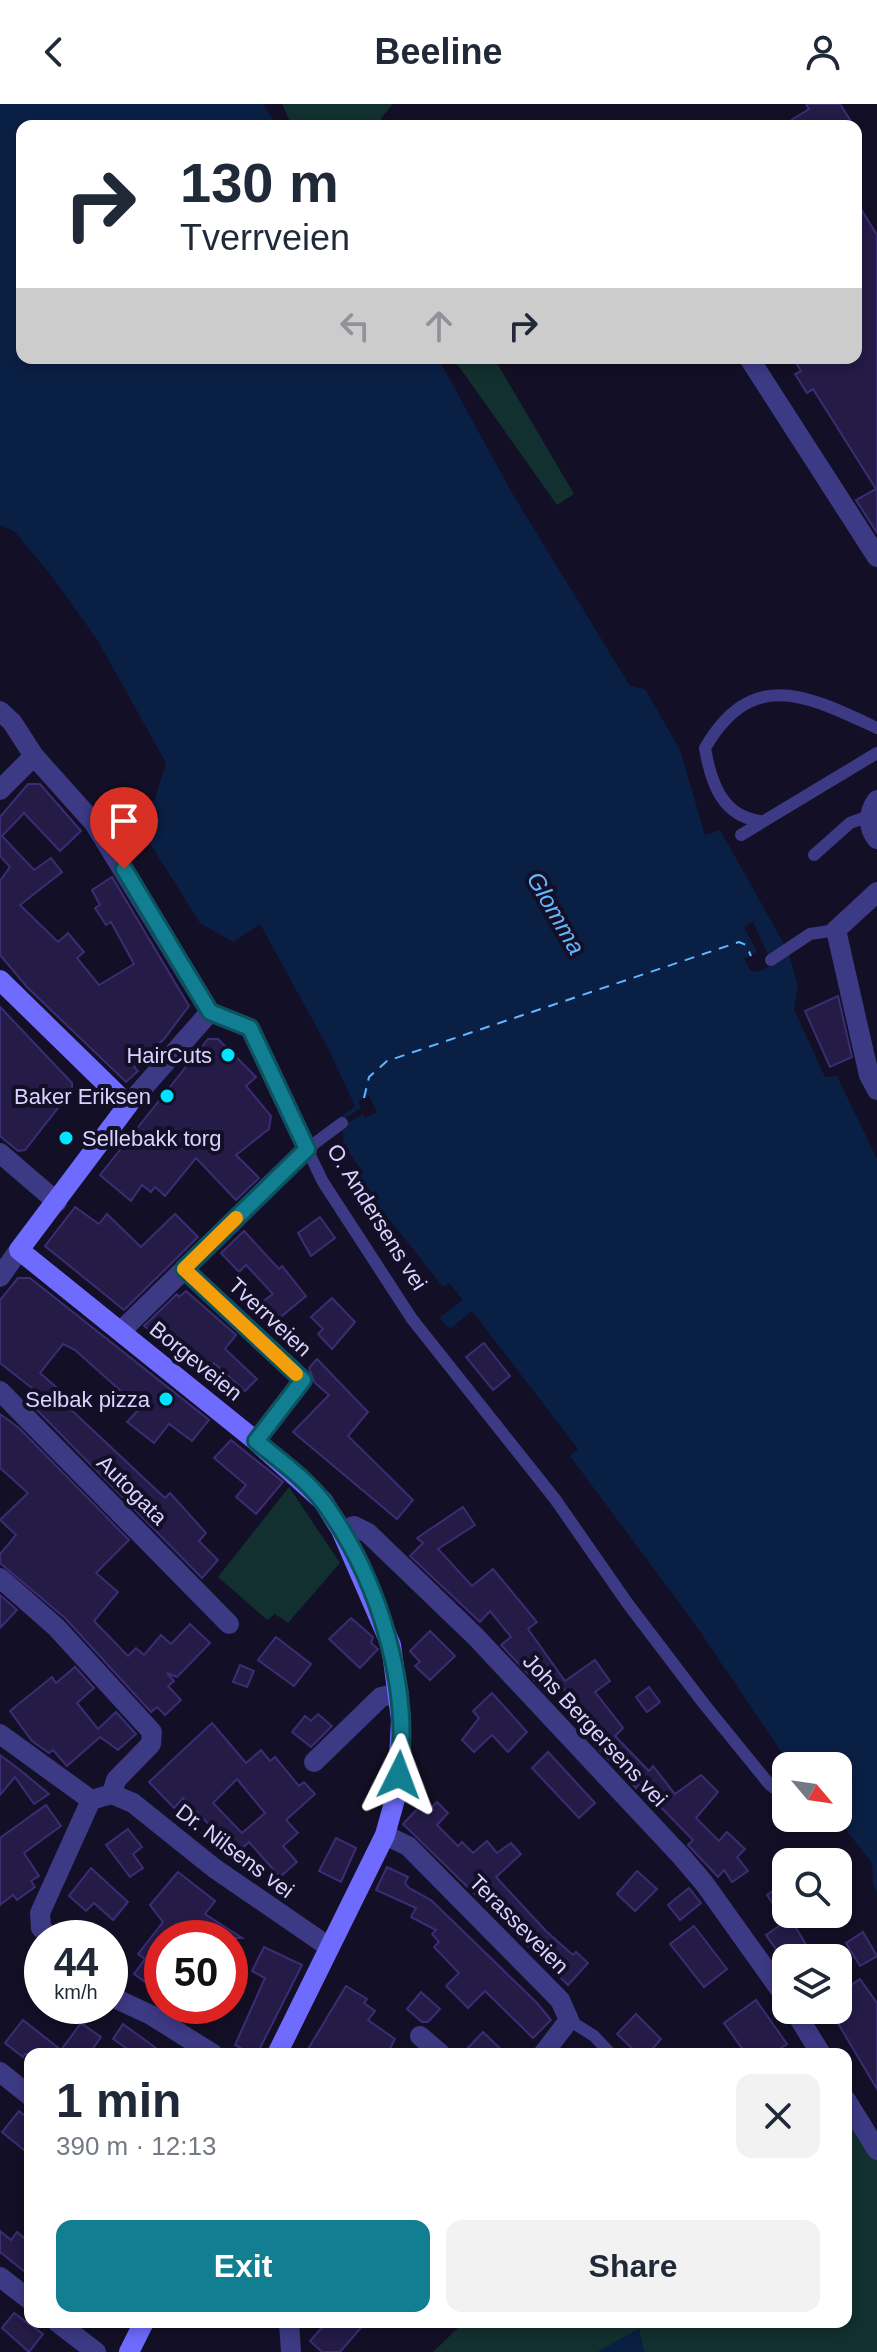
<!DOCTYPE html>
<html lang="en">
<head>
<meta charset="utf-8">
<style>
	body { margin:0; font-family:Helvetica,sans-serif; background:#f2f2f3; color:#1f2937; height:100vh; display:flex; flex-direction:column; font-size:30px; white-space:nowrap }
	* { box-sizing:border-box; margin:0 }
	p { font-size:26px; color:#747a83 }
	.icon { flex:none; width:44px; height:44px; fill:none; stroke:currentColor; stroke-width:2; stroke-linecap:round; stroke-linejoin:round }
	.map { position:relative; flex:1; overflow:hidden }
	.details { position:absolute; left:24px; top:1944px; width:828px; height:280px; display:flex; flex-direction:column; background:#fff; border-radius:16px; box-shadow:0 4px 12px #0003 }
	.details>* { flex:none }
	.hud { position:absolute; left:16px; top:16px; width:846px; height:244px; border-radius:16px; box-shadow:0 4px 12px #0003; background:#fff; color:#1f2937; overflow:hidden }
	.needle { width:52px; rotate:119deg }
	.controls { position:absolute; left:772px; top:1648px; display:grid; gap:16px }
	.controls a { display:grid; place-items:center; width:80px; height:80px; border-radius:16px; background:#fff; box-shadow:0 4px 12px #0003; font-size:40px }
	.speed { position:absolute; left:24px; top:1816px; display:flex; gap:16px; font-size:40px; font-weight:700; text-align:center }
	.speed>* { display:grid; place-content:center; width:104px; height:104px; border-radius:50%; background:#fff; box-shadow:0 4px 12px #0003; line-height:1 }
	.speed small { font-size:20px; font-weight:400 }
	.speed .limit { border:12px solid #d22; background:#fff; color:#111 }
	.pin { position:absolute; display:grid; place-items:center; width:68px; height:68px; color:#fff; margin:-82px -34px; border-radius:50% 50% 50% 0; rotate:-45deg; box-shadow:0 0 8px #0007 }
	.pin .icon { rotate:45deg }
	.me { position:absolute; width:88px; margin:-44px; rotate:3deg; stroke-linejoin:round; filter:drop-shadow(0 0 6px #0008) }
	.turn { display:flex; align-items:center; gap:28px; height:168px; padding:0 32px; font-size:36px }
	.turn .icon { width:104px; height:104px; stroke-width:2.5 }
	.turn b { display:block; font-size:56px; line-height:68px }
	.lanes { display:flex; align-items:center; height:76px; padding:0 32px; background:#0003; justify-content:center; gap:40px; direction:ltr }
	.lanes .off { opacity:.35 }
	.round { display:grid; place-items:center; flex:none; width:84px; height:84px; border-radius:16px; background:#f2f2f3 }
	.summary { display:flex; align-items:center; justify-content:space-between; height:136px; padding:0 32px }
	h1 { font-size:48px; font-weight:700; line-height:60px }
	.action { display:flex; gap:16px; margin-top:auto; padding:16px 32px }
	.action a { flex:1; height:92px; border-radius:16px; background:#117e91; color:#fff; font-size:32px; font-weight:700; line-height:92px; text-align:center }
	.action a+a { background:#f2f2f3; color:#1f2937 }
	header { display:flex; justify-content:space-between; align-items:center; height:104px; padding:0 32px; background:#fff; font-size:36px; font-weight:700 }
	.map>svg:first-child { display:block }
	.green { fill:#12302f }
	.water { fill:#0a1f44 }
	.pier { fill:#130f26 }
	.lines { fill:none; stroke-linecap:round; stroke-linejoin:round }
	.ferry { stroke:#62b6ff; stroke-width:2; stroke-dasharray:10 8; stroke-linecap:butt }
	.building { fill:#241b47; stroke:#3b2d73; stroke-width:2; fill-rule:evenodd }
	.service { stroke:#3d3a85; stroke-width:12 }
	.minor { stroke:#3d3a85; stroke-width:20 }
	.secondary { stroke:#6f6bff; stroke-width:20 }
	.route-casing { stroke:#0b525e; stroke-width:20 }
	.route { stroke:#117e91; stroke-width:14 }
	.slow { stroke:#f59e0b; stroke-width:14 }
	.poi-dot { fill:#00e5ff; stroke:#130f26; stroke-width:3 }
	.labels { text-anchor:middle; dominant-baseline:central; stroke-width:8; stroke-linejoin:round; paint-order:stroke }
	.poi-label { font-size:22px; fill:#d9d4ff; stroke:#130f26; text-anchor:end }
	.street-label { font-size:22px; fill:#d9d4ff; stroke:#130f26 }
	.water-label { font-size:24px; font-style:italic; fill:#62b6ff; stroke:#130f26 }
</style>
</head>
<body>
<header><svg class="icon" aria-label="back" viewBox="0 0 24 24"><path d="M15 5l-7 7 7 7"/></svg>Beeline<svg class="icon" aria-label="person" viewBox="0 0 24 24"><circle cx="12" cy="8" r="4"/><path d="M4 21q1-7 8-7t8 7"/></svg></header>
<div class="map">
<svg width="877" height="2248" viewBox="0 0 877 2248">
	<rect width="100%" height="100%" fill="#130f26"/>
	<g class="green">
		<polygon points="282,0 393,0 381,14 384,22 292,22"/>
		<polygon points="453,254 494,254 574,390 557,401"/>
		<polygon points="289,1383 340,1459 288,1519 275,1510 267,1516 218,1473"/>
		<polygon points="860,2019 877,2046 877,2248 644,2248 639,2225 598,2248 433,2248 464,2218 846,2218 846,2025"/>
	</g>
	<g class="water">
		<polygon points="0,0 263,0 277,22 22,22 22,254 438,254 512,389 630,582 645,585 680,646 705,731 720,726 788,847 798,883 794,905 825,973 837,972 877,1055 877,1788 873,1781 872,1759 837,1714 838,1662 791,1662 692,1516 570,1352 578,1345 472,1207 450,1225 439,1214 463,1196 449,1179 443,1183 358,1076 363,1068 343,1041 343,1022 339,1014 355,1002 327,942 260,820 233,838 200,819 144,730 166,659 98,537 51,471 14,427 0,421"/>
		<polygon points="639,2224 644,2248 598,2248 639,2225"/>
	</g>
	<g class="pier">
		<polygon points="753,818 773,861 757,868 750,866 744,855 757,848 744,823"/>
		<polygon points="369,992 377,1008 365,1014 363,1010 343,1022 340,1017 361,1004 358,997"/>
	</g>
	<g class="lines">
		<polyline class="ferry" points="364,994 369,973 387,957 739,838 746,841 751,852"/>
	</g>
	<g class="building">
		<polygon points="806,0 840,0 854,22 782,22 809,5"/>
		<polygon points="856,97 877,131 877,429 856,396 876,385 813,285 807,289 795,270 801,267 793,254 856,254"/>
		<polygon points="28,680 40,680 81,727 60,747 24,709 2,732 34,766 51,754 62,768 20,801 58,838 68,829 84,848 77,854 99,881 134,860 111,818 106,821 95,804 100,801 92,786 112,773 189,902 164,935 134,963 138,967 126,978 28,884 0,851 0,777 10,763 0,752 0,713"/>
		<polygon points="838,892 852,953 830,963 805,907"/>
		<polygon points="0,903 72,979 72,986 25,1046 18,1047 0,1032"/>
		<polygon points="208,935 218,935 256,973 246,982 271,1012 269,1025 236,1051 259,1074 236,1096 196,1054 165,1092 155,1083 151,1088 142,1081 131,1097 100,1071"/>
		<polygon points="75,1103 99,1120 107,1110 141,1143 175,1110 198,1133 124,1206 45,1142"/>
		<polygon points="320,1113 335,1134 311,1152 298,1129"/>
		<polygon points="244,1127 279,1165 282,1162 306,1192 277,1216 262,1198 273,1190 246,1161 239,1168 221,1149"/>
		<polygon points="18,1174 30,1174 209,1316 192,1337 169,1320 154,1339 127,1318 140,1304 75,1246 63,1240 40,1269 70,1295 65,1300 165,1394 170,1389 206,1429 199,1437 218,1456 202,1474 36,1305 46,1295 0,1259 0,1196"/>
		<polygon points="186,1187 236,1231 225,1245 257,1275 245,1287 214,1259 205,1270 144,1222 177,1190 179,1193"/>
		<polygon points="332,1194 355,1218 332,1245 318,1230 323,1225 311,1213"/>
		<polygon points="484,1239 510,1272 493,1286 466,1253"/>
		<polygon points="317,1255 368,1308 348,1332 413,1396 397,1415 293,1328 329,1291 315,1279 309,1264"/>
		<polygon points="0,1310 19,1324 129,1436 96,1469 118,1488 94,1517 128,1552 136,1544 144,1551 161,1531 171,1540 190,1520 210,1539 177,1573 167,1569 174,1577 168,1582 181,1596 165,1611 157,1603 151,1608 65,1514 0,1459 0,1450 16,1431 0,1416 28,1389 0,1364"/>
		<polygon points="231,1336 283,1378 256,1410 236,1393 246,1381 214,1354"/>
		<polygon points="463,1403 475,1421 438,1445 472,1482 493,1465 537,1518 528,1525 565,1577 595,1556 610,1577 595,1588 623,1624 615,1632 649,1667 653,1662 675,1690 701,1671 718,1688 696,1714 719,1737 727,1728 745,1745 737,1753 748,1767 732,1778 724,1766 718,1773 688,1741 693,1736 639,1681 636,1684 589,1635 583,1624 589,1620 561,1581 548,1591 501,1541 511,1533 490,1507 480,1518 410,1452 423,1439 417,1434"/>
		<polygon points="0,1491 17,1506 0,1524"/>
		<polygon points="351,1514 373,1533 371,1539 378,1545 360,1564 329,1535"/>
		<polygon points="430,1527 455,1552 430,1576 415,1562 420,1558 410,1547"/>
		<polygon points="276,1533 311,1560 294,1582 258,1556"/>
		<polygon points="240,1561 254,1567 247,1583 233,1578"/>
		<polygon points="75,1563 94,1584 77,1599 98,1625 116,1608 136,1630 118,1646 100,1633 67,1662 53,1646 49,1649 32,1637 10,1607 52,1573 56,1579"/>
		<polygon points="649,1583 660,1598 647,1608 636,1593"/>
		<polygon points="492,1589 527,1628 508,1648 492,1631 474,1648 462,1636 479,1614 473,1607"/>
		<polygon points="318,1610 332,1622 311,1643 292,1628 305,1612 311,1617"/>
		<path d="M212,1619L246,1659L261,1646L270,1657L275,1653L299,1682L304,1678L315,1690L286,1716L298,1729L283,1742L297,1758L280,1773L249,1738L237,1749L183,1694L174,1704L149,1678ZM237,1675L265,1709L242,1729L213,1699Z"/>
		<polygon points="548,1648 595,1699 579,1714 532,1664"/>
		<polygon points="0,1651 20,1666 49,1690 34,1700 15,1673 0,1691"/>
		<polygon points="437,1698 448,1709 437,1721 458,1742 462,1738 473,1749 487,1737 497,1749 511,1739 521,1750 496,1773 547,1828 573,1851 576,1848 588,1859 568,1881 403,1720 422,1700 429,1706"/>
		<polygon points="46,1701 61,1722 24,1749 39,1772 31,1777 35,1783 17,1796 13,1791 0,1801 0,1734"/>
		<polygon points="128,1725 142,1743 133,1750 143,1764 130,1773 106,1741"/>
		<polygon points="336,1734 356,1744 341,1778 319,1767"/>
		<polygon points="387,1763 408,1773 405,1779 409,1784 431,1796 537,1899 551,1916 533,1934 485,1887 468,1904 446,1882 459,1869 434,1843 439,1838 432,1830 436,1826 411,1813 416,1804 376,1786"/>
		<polygon points="91,1764 128,1798 113,1816 94,1799 86,1807 69,1792"/>
		<polygon points="637,1767 657,1785 635,1807 617,1790"/>
		<polygon points="178,1768 215,1797 205,1810 242,1834 190,1834 182,1827 178,1834 162,1834 162,1875 155,1885 134,1870 145,1855 138,1850 163,1818 150,1801"/>
		<polygon points="786,1778 786,1810 816,1810 796,1824 814,1854 782,1854 766,1831 782,1820 775,1810 780,1810 767,1791"/>
		<polygon points="689,1784 701,1799 680,1816 668,1801"/>
		<polygon points="694,1822 727,1865 704,1883 670,1840"/>
		<polygon points="863,1828 877,1852 860,1862 846,1839"/>
		<polygon points="264,1843 302,1861 257,1950 252,1950 235,1941 265,1874 252,1867"/>
		<polygon points="860,1875 877,1899 877,1985 830,1906 838,1906 838,1890"/>
		<polygon points="346,1882 367,1895 364,1899 375,1907 368,1916 395,1935 387,1950 305,1950"/>
		<polygon points="421,1888 440,1905 428,1918 422,1918 407,1905"/>
		<polygon points="756,1896 787,1940 772,1950 746,1950 724,1919"/>
		<polygon points="636,1910 661,1935 648,1950 638,1950 617,1930"/>
		<polygon points="23,1916 61,1946 81,1919 101,1933 89,1950 25,1950 23,1953 5,1939"/>
		<polygon points="123,1920 164,1950 135,1950 113,1935"/>
		<polygon points="483,1928 506,1950 462,1950"/>
		<polygon points="19,2007 30,2016 30,2051 2,2028"/>
		<polygon points="0,2127 11,2136 17,2128 30,2139 30,2172 0,2148"/>
		<polygon points="14,2209 43,2230 29,2248 2,2224"/>
		<polygon points="327,2218 366,2218 340,2248 322,2248 310,2237"/>
	</g>
	<g class="lines">
		<g class="service">
			<path d="M760,717C722,712 711,679 705,644C753,562 808,592 877,624"/>
			<polyline points="741,731 877,649"/>
			<polyline points="814,751 850,719 869,712"/>
			<polyline points="771,856 810,830 836,826"/>
			<polyline points="342,1019 307,1045 323,1078 412,1215 555,1395 628,1500 704,1600 770,1681 786,1693"/>
			<polyline points="569,1916 594,1932 611,1950"/>
		</g>
		<g class="minor">
			<polyline points="749,254 877,453"/>
			<polyline points="0,607 12,618 34,652 94,719 210,908 250,924 307,1045 121,1227"/>
			<polyline points="0,686 34,652"/>
			<path d="M877,696C868,709 867,723 877,735"/>
			<polyline points="877,788 836,826 869,971 877,986"/>
			<polyline points="128,1001 210,908"/>
			<polyline points="0,1049 57,1098"/>
			<polyline points="184,1165 303,1276 256,1337"/>
			<polyline points="0,1173 19,1146"/>
			<polyline points="0,1287 229,1520"/>
			<polyline points="341,1426 354,1422 368,1429 476,1533 681,1752 704,1779 786,1894"/>
			<polyline points="0,1474 56,1523 152,1628 151,1640 116,1676 112,1690"/>
			<polyline points="0,1630 91,1696"/>
			<polyline points="314,1658 381,1593 399,1589"/>
			<polyline points="112,1690 133,1699 214,1764 329,1843"/>
			<polyline points="385,1731 408,1742 560,1896 569,1916 543,1950"/>
			<polyline points="51,1834 41,1824 40,1809 91,1696 112,1690"/>
			<polyline points="110,1892 151,1911 213,1950"/>
			<polyline points="794,1906 821,1950"/>
			<polyline points="420,1932 441,1950"/>
			<polyline points="0,1968 30,1992"/>
			<polyline points="846,1996 877,2046"/>
			<polyline points="0,2173 30,2196"/>
			<polyline points="57,2218 96,2248"/>
			<polyline points="289,2218 291,2248"/>
		</g>
		<g class="secondary">
			<polyline points="0,876 128,1001 19,1146 256,1337 323,1397 341,1426 391,1541 401,1616 397,1688 385,1731 277,1950"/>
			<polyline points="129,2248 144,2218"/>
		</g>
	</g>
	<g class="lines">
		<defs>
			<path id="route" d="M124,765L210,908L250,924L307,1045L184,1165L303,1276L256,1337C279,1356 306,1375 324,1399C378,1474 411,1580 399,1671"/>
		</defs>
		<use href="#route" class="route-casing"/>
		<use href="#route" class="route"/>
		<polyline class="slow" points="236,1114 184,1165 296,1270"/>
	</g>
	<g class="poi-dot">
		<circle cx="228" cy="951" r="8"/>
		<circle cx="167" cy="992" r="8"/>
		<circle cx="66" cy="1034" r="8"/>
		<circle cx="166" cy="1295" r="8"/>
	</g>
	<g class="labels">
		<g class="poi-label">
			<text x="212" y="951">HairCuts</text>
			<text x="151" y="992">Baker Eriksen</text>
			<text x="82" y="1034" text-anchor="start">Sellebakk torg</text>
			<text x="150" y="1295">Selbak pizza</text>
		</g>
		<g class="street-label">
			<text transform="translate(377 1113) rotate(58)">O. Andersens vei</text>
			<text transform="translate(270 1213) rotate(43)">Tverrveien</text>
			<text transform="translate(196 1257) rotate(39)">Borgeveien</text>
			<text transform="translate(132 1386) rotate(45)">Autogata</text>
			<text transform="translate(595 1626) rotate(47)">Johs Bergersens vei</text>
			<text transform="translate(235 1747) rotate(37)">Dr. Nilsens vei</text>
			<text transform="translate(519 1820) rotate(45)">Terasseveien</text>
		</g>
		<g class="water-label">
			<text transform="translate(556 809) rotate(60)">Glomma</text>
		</g>
	</g>
</svg>
<div class="controls">
<a><svg class="needle" viewBox="-14 -14 28 28"><path d="M0-13l5 13h-10z" fill="#e53935"/><path d="M0 13l5-13h-10z" fill="#747a83"/></svg></a>
<a><svg class="icon" aria-label="search" viewBox="0 0 24 24"><circle cx="10" cy="10" r="6"/><path d="M15 15l6 6"/></svg></a>
<a><svg class="icon" aria-label="layers" viewBox="0 0 24 24"><path d="M12 4l9 5-9 5-9-5zM3 14l9 5 9-5"/></svg></a>
</div>
<div class="speed"><div>44<small>km/h</small></div><div class="limit">50</div></div>
<div class="pin" style="left:124px;top:765px;background:#d93025"><svg class="icon" aria-label="arrive" viewBox="0 0 24 24"><path d="M6 21V4h12l-3 4 3 4H6"/></svg></div>
<svg class="me" style="left:399px;top:1671px" viewBox="-20 -20 40 40"><path d="M0-17L14 15 0 8-14 15z" fill="#117e91" stroke="#fff" stroke-width="4"/></svg>
<div class="hud">
<div class="turn"><svg class="icon" aria-label="right" viewBox="0 0 24 24"><path d="M7 20v-9h11M14 6l5 5-5 5"/></svg><div><b>130 m</b>Tverrveien</div></div>
<div class="lanes"><svg class="icon off" aria-label="left" viewBox="0 0 24 24"><path d="M17 20v-9H6M10 6l-5 5 5 5"/></svg><svg class="icon off" aria-label="ahead" viewBox="0 0 24 24"><path d="M12 20V5M6 11l6-6 6 6"/></svg><svg class="icon" aria-label="right" viewBox="0 0 24 24"><path d="M7 20v-9h11M14 6l5 5-5 5"/></svg></div>
</div>
<section class="details">
<div class="summary"><div><h1>1 min</h1><p>390 m · 12:13</p></div><a class="round"><svg class="icon" aria-label="close" viewBox="0 0 24 24"><path d="M6 6l12 12M18 6L6 18"/></svg></a></div>
<div class="action"><a>Exit</a><a>Share</a></div>
</section>
</div>
</body>
</html>
